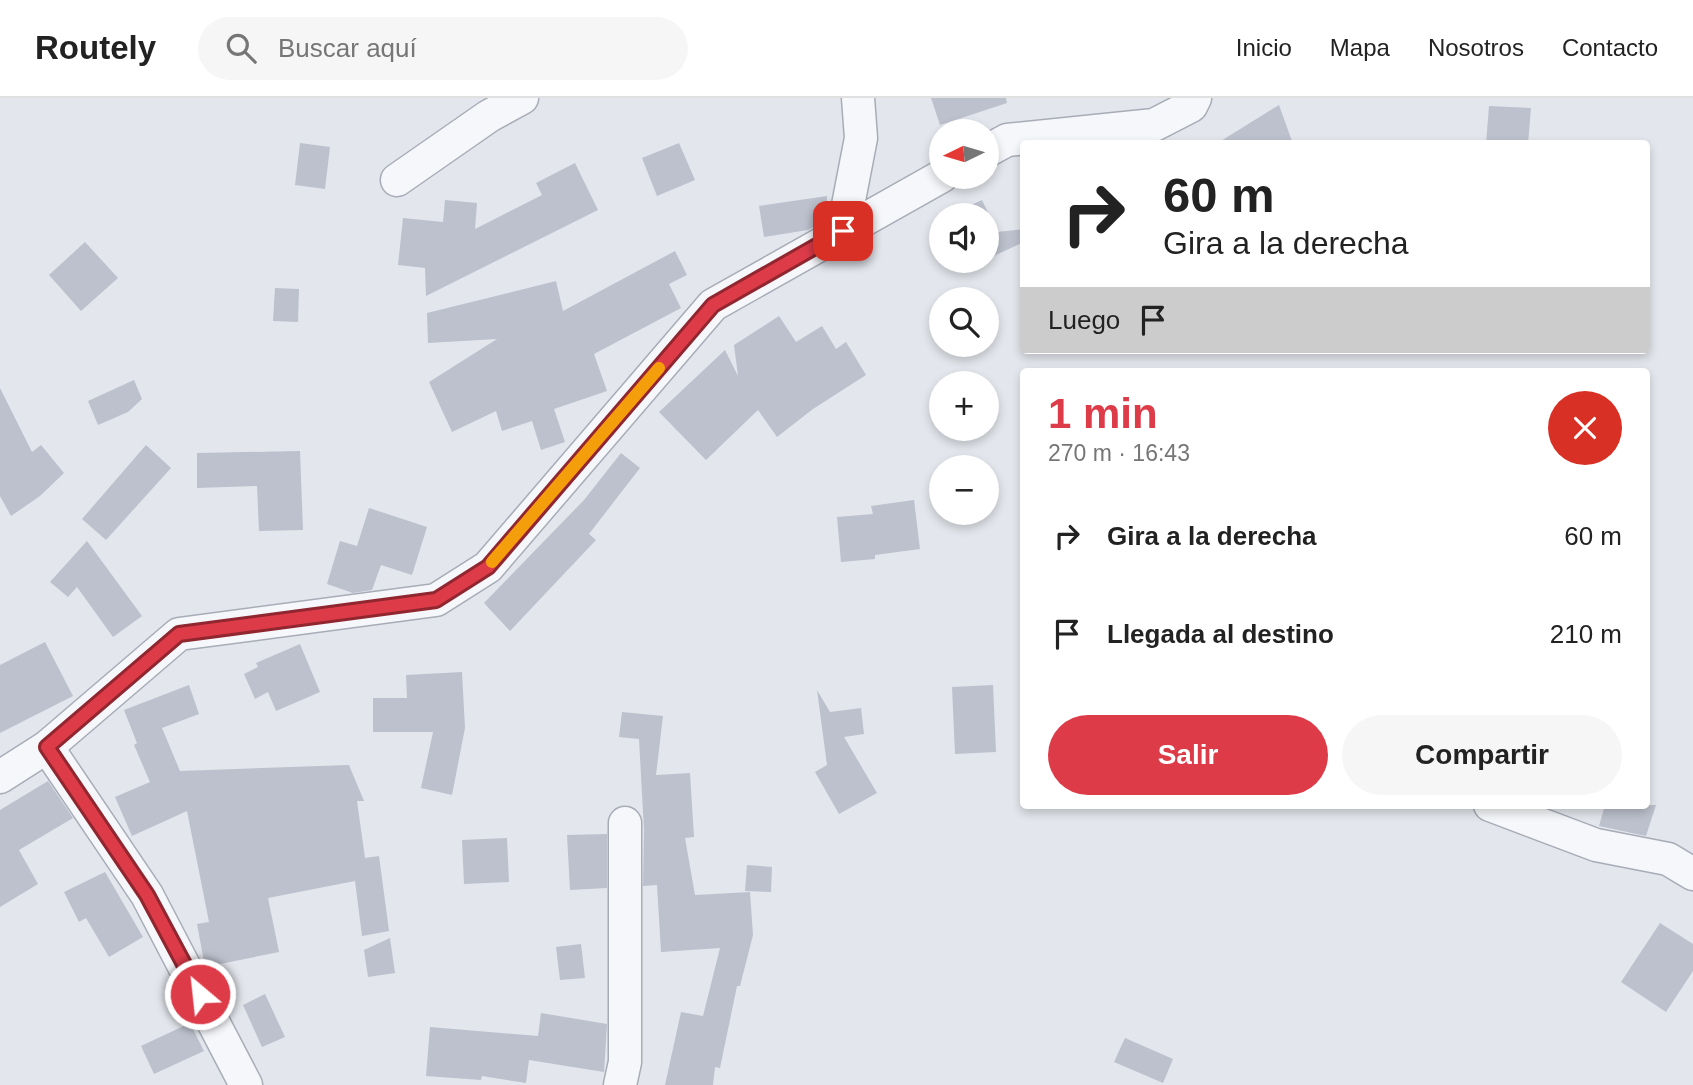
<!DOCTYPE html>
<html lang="es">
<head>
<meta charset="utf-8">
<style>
	body { margin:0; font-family:Arial,sans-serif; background:#f6f6f6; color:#222; height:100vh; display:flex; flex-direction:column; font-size:26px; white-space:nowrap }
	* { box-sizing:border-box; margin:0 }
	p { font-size:23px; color:#767676 }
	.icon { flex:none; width:38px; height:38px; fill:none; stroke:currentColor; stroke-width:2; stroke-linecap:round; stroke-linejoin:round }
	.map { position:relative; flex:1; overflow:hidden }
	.drawer { position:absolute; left:1020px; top:270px; width:630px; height:441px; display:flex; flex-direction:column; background:#fff; border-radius:7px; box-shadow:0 4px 10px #0003 }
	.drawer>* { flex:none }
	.top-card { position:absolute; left:1020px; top:42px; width:630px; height:214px; border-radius:7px; box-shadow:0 4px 10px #0003; background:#fff; color:#222; overflow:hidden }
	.needle { width:46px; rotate:265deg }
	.tools { position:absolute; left:929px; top:21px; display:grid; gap:14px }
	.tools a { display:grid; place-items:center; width:70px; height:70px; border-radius:50%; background:#fff; box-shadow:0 4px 10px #0003; font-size:35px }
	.pin { position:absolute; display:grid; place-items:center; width:60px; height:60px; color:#fff; margin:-30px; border-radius:14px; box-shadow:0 4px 10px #0006 }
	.me { position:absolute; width:77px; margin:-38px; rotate:332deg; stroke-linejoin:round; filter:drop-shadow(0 0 5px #0008) }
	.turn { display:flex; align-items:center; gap:24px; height:147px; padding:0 28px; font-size:32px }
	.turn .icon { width:91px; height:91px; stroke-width:2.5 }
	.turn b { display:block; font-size:49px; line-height:60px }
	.then { display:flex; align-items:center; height:66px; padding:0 28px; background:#0003; gap:14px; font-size:26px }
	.round { display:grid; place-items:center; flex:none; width:74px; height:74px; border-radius:37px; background:#f6f6f6 }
	.headline { display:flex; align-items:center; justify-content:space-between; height:119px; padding:0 28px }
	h1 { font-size:42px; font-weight:700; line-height:52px; color:#de3b49 }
	.primary-button { display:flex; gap:14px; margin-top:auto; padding:14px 28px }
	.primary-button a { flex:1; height:80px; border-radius:42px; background:#de3b49; color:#fff; font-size:28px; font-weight:700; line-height:80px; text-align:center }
	.primary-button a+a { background:#f6f6f6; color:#222 }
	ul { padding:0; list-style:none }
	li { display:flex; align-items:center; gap:21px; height:98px; padding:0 28px }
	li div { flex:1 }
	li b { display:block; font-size:26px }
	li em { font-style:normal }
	header { display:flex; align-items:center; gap:42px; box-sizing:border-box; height:98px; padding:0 35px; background:#fff; border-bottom:2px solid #e0e0e0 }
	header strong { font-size:33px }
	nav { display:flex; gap:38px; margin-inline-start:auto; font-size:24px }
	.search { width:490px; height:63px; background:#f6f6f6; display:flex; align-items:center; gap:18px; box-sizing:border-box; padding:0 24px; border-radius:38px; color:#767676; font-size:26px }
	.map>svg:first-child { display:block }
	.building { fill:#bcc1cd }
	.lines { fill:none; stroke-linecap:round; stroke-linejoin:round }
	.minor-casing { stroke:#a7acb7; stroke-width:35 }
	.minor { stroke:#f6f7fa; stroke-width:32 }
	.route-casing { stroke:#90262f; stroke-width:18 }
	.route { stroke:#de3b49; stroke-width:12 }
	.slow { stroke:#f59e0b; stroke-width:12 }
</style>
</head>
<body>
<header>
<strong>Routely</strong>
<div class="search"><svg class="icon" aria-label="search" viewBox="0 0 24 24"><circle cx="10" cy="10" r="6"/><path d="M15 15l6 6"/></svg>Buscar aquí</div>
<nav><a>Inicio</a><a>Mapa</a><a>Nosotros</a><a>Contacto</a></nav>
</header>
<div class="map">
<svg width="1693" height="987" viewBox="0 0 1693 987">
	<rect width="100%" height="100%" fill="#e3e6ec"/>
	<g class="building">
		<polygon points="931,0 1006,0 1007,5 940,27"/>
		<polygon points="1279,7 1293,46 1216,46"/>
		<polygon points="1489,8 1531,10 1528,46 1486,46"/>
		<polygon points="300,45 330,49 325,91 295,87"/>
		<polygon points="679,45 695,82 657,98 642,60"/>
		<polygon points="575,65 598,112 426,198 425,170 398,167 403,120 443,124 445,102 477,105 475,131 542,97 536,85"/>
		<polygon points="827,98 826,122 808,132 764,139 759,108"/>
		<polygon points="982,102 997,134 1024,131 1024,144 987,161 987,117 949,117"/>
		<polygon points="85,144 118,180 81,213 49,177"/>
		<polygon points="675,153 687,177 669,186 681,210 594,256 607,293 554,311 565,344 541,352 532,323 502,333 496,313 452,334 429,284 497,241 428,245 427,215 556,183 563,213"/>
		<polygon points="275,190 299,191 298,224 273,223"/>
		<polygon points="779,218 796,244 822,228 836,251 846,244 866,277 813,311 777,339 758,312 706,362 659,314 725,252 738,278 734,247"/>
		<polygon points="134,282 142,301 128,314 98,327 88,303"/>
		<polygon points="0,290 32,354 41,347 64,375 40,398 11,418 0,398"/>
		<polygon points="146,347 171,370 106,442 82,421"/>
		<polygon points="300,353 303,432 259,433 257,388 197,390 197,355"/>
		<polygon points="621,355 640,370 589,436 596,442 510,533 484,505 584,402"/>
		<polygon points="914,402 920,451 875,457 875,461 841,464 837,419 873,416 871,408"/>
		<polygon points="369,410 427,429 412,477 381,467 372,492 353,495 327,486 340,443 357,448"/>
		<polygon points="87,443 142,518 113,539 77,489 68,499 50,484"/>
		<polygon points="45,544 73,598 0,635 0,567"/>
		<polygon points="300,546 320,594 276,613 268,594 255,601 244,576 258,569 256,565"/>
		<polygon points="462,574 465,630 452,697 421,690 433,634 373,634 373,600 407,600 406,577"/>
		<polygon points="189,587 199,616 162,630 180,673 349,667 364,703 357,703 365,760 379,758 389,833 362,838 355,783 268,800 279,854 205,869 197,826 209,824 187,713 132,738 115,699 150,684 134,647 137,645 124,612"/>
		<polygon points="993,587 996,654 955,656 952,589"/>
		<polygon points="817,592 830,614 861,610 864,636 844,639 877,695 839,716 815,674 827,667"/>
		<polygon points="622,614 663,618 656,677 690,675 694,739 685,740 695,797 750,794 753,837 740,888 737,888 720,970 715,969 713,987 665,987 681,914 703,918 720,850 661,854 657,787 643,788 644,732 639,641 619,639"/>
		<polygon points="48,683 73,720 19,752 38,786 0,809 0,712"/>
		<polygon points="1605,707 1656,707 1646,738 1599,728"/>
		<polygon points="607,736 607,790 570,792 567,737"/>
		<polygon points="507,740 509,784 464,786 462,742"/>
		<polygon points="747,767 772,769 771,794 745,793"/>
		<polygon points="105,774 143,839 109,859 86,820 79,824 64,794"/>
		<polygon points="1660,825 1693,846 1693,873 1666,914 1621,884"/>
		<polygon points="390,840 395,875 368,879 364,852"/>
		<polygon points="581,846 585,880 560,882 556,849"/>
		<polygon points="265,896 285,939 262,949 243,907"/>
		<polygon points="541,915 607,926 604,974 529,962 526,985 482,978 481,982 426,978 430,929 538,938"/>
		<polygon points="190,925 204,953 154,976 141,948"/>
		<polygon points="1125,940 1173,961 1163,985 1114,964"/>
	</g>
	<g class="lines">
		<defs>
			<g id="minor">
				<polyline points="987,53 1007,42 1154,27 1191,8 1195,0"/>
				<polyline points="397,82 489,18 522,0"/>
				<polyline points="843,133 861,40 858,0"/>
				<polyline points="47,649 147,797 246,987"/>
				<polyline points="0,679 47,649 179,536 436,502 488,469 713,207 942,78"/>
				<polyline points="1490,707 1596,747 1668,761 1693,776"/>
				<polyline points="620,987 625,964 625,725"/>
			</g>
		</defs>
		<use href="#minor" class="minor-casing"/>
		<use href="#minor" class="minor"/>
	</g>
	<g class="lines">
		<defs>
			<polyline id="route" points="200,896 147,797 47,649 179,536 436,502 488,469 713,207 843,133"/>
		</defs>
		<use href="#route" class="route-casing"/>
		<use href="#route" class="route"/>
		<polyline class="slow" points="492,464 659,270"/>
	</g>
</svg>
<div class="tools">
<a><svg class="needle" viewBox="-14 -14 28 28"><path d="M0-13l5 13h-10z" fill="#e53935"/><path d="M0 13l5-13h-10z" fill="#767676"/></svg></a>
<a><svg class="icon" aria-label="sound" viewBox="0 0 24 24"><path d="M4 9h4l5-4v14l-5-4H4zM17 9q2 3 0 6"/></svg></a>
<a><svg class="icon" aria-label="search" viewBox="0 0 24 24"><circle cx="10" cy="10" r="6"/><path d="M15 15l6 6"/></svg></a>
<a>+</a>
<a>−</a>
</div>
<div class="pin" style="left:843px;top:133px;background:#d93025"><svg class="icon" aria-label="arrive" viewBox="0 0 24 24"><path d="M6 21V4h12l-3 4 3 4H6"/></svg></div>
<svg class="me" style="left:200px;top:896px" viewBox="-20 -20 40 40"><circle r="17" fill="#de3b49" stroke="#fff" stroke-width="3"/><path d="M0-11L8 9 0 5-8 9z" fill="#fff"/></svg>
<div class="top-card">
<div class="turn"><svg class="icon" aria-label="right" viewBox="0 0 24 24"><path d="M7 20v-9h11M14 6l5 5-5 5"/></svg><div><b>60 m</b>Gira a la derecha</div></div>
<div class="then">Luego<svg class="icon" aria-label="arrive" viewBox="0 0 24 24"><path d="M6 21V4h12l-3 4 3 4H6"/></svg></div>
</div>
<section class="drawer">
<div class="headline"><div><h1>1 min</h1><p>270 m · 16:43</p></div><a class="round" style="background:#d93025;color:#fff"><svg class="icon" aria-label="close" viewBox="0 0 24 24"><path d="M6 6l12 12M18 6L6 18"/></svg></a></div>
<ul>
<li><svg class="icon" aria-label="right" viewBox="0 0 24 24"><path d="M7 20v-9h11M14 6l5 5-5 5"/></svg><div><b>Gira a la derecha</b></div><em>60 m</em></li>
<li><svg class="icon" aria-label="arrive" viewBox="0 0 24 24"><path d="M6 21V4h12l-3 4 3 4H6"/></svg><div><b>Llegada al destino</b></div><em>210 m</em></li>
</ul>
<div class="primary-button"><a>Salir</a><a>Compartir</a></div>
</section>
</div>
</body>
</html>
